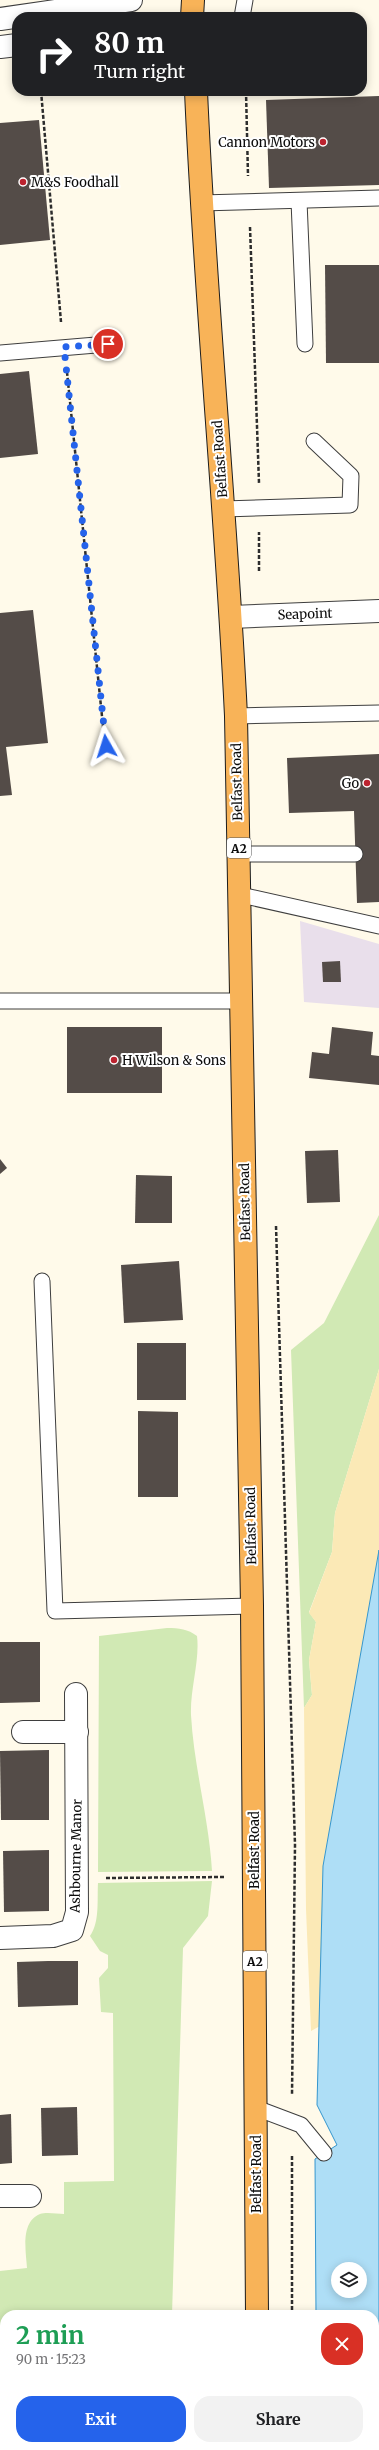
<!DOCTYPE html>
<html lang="en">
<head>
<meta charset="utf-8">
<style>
	body { margin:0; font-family:Merriweather,serif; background:#f2f2f2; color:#202124; height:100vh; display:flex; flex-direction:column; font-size:15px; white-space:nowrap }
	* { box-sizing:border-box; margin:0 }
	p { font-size:13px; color:#757577 }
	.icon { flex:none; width:22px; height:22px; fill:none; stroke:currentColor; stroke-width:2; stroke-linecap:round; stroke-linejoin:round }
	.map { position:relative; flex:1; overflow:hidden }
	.side { position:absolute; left:0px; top:2310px; width:379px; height:140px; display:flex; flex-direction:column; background:#fff; border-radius:16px 16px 0 0; box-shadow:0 2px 10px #0003 }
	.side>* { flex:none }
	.hud { position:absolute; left:12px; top:12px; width:355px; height:84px; border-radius:16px; box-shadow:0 2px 10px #0003; background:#202124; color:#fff; overflow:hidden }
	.fabs { position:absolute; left:331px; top:2262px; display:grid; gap:8px }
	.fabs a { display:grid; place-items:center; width:36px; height:36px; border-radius:50%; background:#fff; box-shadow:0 2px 10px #0003; font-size:20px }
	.pin { position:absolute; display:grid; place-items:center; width:34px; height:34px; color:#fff; margin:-17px; border:2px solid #fff; border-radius:50%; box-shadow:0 1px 4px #0007 }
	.me { position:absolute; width:44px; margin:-22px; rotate:354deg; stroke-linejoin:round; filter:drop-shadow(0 0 3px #0008) }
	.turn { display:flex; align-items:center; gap:14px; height:84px; padding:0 16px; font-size:18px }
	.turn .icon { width:52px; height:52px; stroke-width:2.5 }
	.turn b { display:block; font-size:28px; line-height:34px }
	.round { display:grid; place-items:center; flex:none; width:42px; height:42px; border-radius:16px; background:#f2f2f2 }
	.head { display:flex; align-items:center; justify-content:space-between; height:68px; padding:0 16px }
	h1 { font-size:24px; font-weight:700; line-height:30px; color:#1e9e55 }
	.action { display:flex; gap:8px; margin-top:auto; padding:8px 16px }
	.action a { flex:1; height:46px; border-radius:16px; background:#2563eb; color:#fff; font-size:16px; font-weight:700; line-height:46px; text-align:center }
	.action a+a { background:#f2f2f2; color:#202124 }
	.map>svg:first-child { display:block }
	.industrial { fill:#e9dfeb }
	.green { fill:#d1e9b4 }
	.sand { fill:#fbe9b6 }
	.water { fill:#aedef6; stroke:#3596ce; fill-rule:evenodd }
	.building { fill:#544c48 }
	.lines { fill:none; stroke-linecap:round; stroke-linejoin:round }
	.service-casing { stroke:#3e3e3e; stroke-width:17 }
	.minor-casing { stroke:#3e3e3e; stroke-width:24 }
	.trunk-casing { stroke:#1c1c1c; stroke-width:24 }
	.path { stroke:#2d2d2d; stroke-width:2.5; stroke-dasharray:4 2; stroke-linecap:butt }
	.service { stroke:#fff; stroke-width:15 }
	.minor { stroke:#fff; stroke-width:22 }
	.trunk { stroke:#f8b358; stroke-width:22 }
	.route { stroke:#2563eb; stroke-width:7; stroke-dasharray:0 12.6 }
	.poi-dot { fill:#bc232f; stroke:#fff; stroke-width:1.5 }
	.labels { text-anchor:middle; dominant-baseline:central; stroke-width:4; stroke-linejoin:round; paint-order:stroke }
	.shield { fill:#fff; stroke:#545454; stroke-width:1 }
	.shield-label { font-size:12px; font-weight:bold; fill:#0b0b0b }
	.poi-label { font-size:13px; fill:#0b0b0b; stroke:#fff; text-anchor:end }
	.street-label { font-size:13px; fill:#0b0b0b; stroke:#fff }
</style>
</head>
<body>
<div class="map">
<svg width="379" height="2450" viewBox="0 0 379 2450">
	<rect width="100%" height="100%" fill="#fffaea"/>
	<polygon class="industrial" points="300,921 379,944 379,1008 304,1002"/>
	<g class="green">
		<polygon points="379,1215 379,1369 335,1513 332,1552 309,1612 316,1622 309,1660 312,1695 304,1708 291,1350 324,1323"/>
		<path d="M167,1628C179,1628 188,1629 197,1636C200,1660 190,1689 191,1715C194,1768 209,1819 212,1871L98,1872L99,1636Z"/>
		<path d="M212,1881L208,1916L183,1948L172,2315H5V2351H0V2271L27,2268C26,2252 20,2222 40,2214C47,2212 57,2214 64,2214V2182L114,2181L113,2013L101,2012L99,1978L108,1968V1955L100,1951L90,1936C100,1922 97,1899 98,1883Z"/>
		<rect x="103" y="2445" width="65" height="5"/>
	</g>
	<polygon class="sand" points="379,1369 379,1556 323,1866 320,2026 311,2031 306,1909 304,1708 312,1695 309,1660 316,1622 309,1613 332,1552 335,1513"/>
	<path class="water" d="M379,1550V2450H317V2445H374V2315H316L315,2159L337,2145L317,2105L323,1866ZM338,2269H360V2291H338Z"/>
	<g class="building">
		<polygon points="379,96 379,185 269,188 266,100"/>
		<polygon points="39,120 50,240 0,245 0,123"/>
		<polygon points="325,265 379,265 379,363 326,363"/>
		<polygon points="29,371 38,454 0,458 0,374"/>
		<polygon points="33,610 48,743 6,747 12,795 0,796 0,613"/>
		<polygon points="379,754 379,902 357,903 354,811 289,813 287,758"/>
		<polygon points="340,961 341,982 323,982 322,962"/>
		<rect x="67" y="1027" width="95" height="66"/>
		<polygon points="332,1027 373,1032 371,1055 379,1056 379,1085 309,1078 312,1052 329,1054"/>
		<polygon points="338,1150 340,1202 307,1203 305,1151"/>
		<polygon points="0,1159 7,1168 0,1174"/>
		<polygon points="136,1175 172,1176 172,1223 135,1223"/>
		<polygon points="179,1261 183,1320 124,1323 121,1265"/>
		<rect x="137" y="1343" width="49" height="57"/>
		<polygon points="138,1411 178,1412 178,1497 138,1497"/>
		<polygon points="0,1642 40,1642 40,1702 0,1703"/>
		<polygon points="49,1750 49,1820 1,1820 0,1751"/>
		<polygon points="49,1850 49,1911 4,1912 3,1851"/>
		<polygon points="48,1961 78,1961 78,2005 18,2007 17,1962"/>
		<polygon points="77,2107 78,2155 42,2156 41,2108"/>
		<polygon points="11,2114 12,2163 0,2164 0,2115"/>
		<polygon points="41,2445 96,2445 97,2450 41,2450"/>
	</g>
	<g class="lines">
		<defs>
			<g id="service">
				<polyline points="242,17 245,0"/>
				<polyline points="299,201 305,344"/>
				<polyline points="201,203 379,198"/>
				<polyline points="0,353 108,344"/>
				<polyline points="223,509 350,505 351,476 314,441"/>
				<polyline points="236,716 379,713"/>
				<polyline points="239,854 355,854"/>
				<polyline points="241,895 379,926"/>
				<polyline points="0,1001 242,1001"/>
				<polyline points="42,1281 55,1611 252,1606"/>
				<polyline points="256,2108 301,2125 324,2153"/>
			</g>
			<g id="minor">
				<polyline points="0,19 131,0"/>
				<polyline points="0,47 17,45"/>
				<polyline points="231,617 379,611"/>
				<polyline points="23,1732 77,1732"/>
				<polyline points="0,1938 53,1936 72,1930 77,1912 76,1694"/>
				<polyline points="0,2196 30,2196"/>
			</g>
			<g id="trunk">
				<polyline points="192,17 193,0"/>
				<path d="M196,91C205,300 226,507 236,716L252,1606L257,2315"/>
				<polyline points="258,2445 258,2450"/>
			</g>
		</defs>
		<use href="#service" class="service-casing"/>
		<use href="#minor" class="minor-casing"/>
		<use href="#trunk" class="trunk-casing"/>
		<g class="path">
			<polyline points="41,91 61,322"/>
			<polyline points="246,91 248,176"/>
			<polyline points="250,227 259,483"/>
			<polyline points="67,372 105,746"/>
			<polyline points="259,571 259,532"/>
			<polyline points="276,1226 295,1845 292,2095"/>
			<polyline points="106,1878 225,1877"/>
			<polyline points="292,2156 292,2315"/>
			<polyline points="292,2445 292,2450"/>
		</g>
		<use href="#service" class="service"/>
		<use href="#minor" class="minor"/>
		<use href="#trunk" class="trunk"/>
	</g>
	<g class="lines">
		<polyline class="route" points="106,746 64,347 108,344"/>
	</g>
	<g class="poi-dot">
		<circle cx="323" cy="142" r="4"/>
		<circle cx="23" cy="182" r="4"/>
		<circle cx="367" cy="783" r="4"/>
		<circle cx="114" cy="1060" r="4"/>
	</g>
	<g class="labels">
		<g class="shield">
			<rect x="227" y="838" width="24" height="20" rx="3"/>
			<rect x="243" y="1951" width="24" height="20" rx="3"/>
		</g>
		<g class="shield-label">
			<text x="239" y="848">A2</text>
			<text x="255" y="1961">A2</text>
		</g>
		<g class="poi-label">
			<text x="315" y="142">Cannon Motors</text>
			<text x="31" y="182" text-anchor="start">M&amp;S Foodhall</text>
			<text x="359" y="783">Go</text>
			<text x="122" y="1060" text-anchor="start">H Wilson &amp; Sons</text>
		</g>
		<g class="street-label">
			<text transform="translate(220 459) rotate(-94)">Belfast Road</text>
			<text transform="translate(305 614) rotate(-2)">Seapoint</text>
			<text transform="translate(237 782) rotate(-91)">Belfast Road</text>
			<text transform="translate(245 1202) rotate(-91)">Belfast Road</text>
			<text transform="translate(251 1526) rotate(-91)">Belfast Road</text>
			<text transform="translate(254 1850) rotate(-90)">Belfast Road</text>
			<text transform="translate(76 1856) rotate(-89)">Ashbourne Manor</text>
			<text transform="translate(256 2174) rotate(-90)">Belfast Road</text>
		</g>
	</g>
</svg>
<div class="fabs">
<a><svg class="icon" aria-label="layers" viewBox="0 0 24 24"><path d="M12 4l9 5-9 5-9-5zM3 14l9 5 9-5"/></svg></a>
</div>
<div class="pin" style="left:108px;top:344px;background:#d93025"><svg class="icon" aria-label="arrive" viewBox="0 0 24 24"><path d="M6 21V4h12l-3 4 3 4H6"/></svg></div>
<svg class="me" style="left:106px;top:746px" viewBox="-20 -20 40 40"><path d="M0-17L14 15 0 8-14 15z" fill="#2563eb" stroke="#fff" stroke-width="4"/></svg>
<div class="hud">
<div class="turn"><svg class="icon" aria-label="right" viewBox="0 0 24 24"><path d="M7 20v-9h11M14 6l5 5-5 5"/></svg><div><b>80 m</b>Turn right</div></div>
</div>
<section class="side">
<div class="head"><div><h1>2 min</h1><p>90 m · 15:23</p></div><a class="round" style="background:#d93025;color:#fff"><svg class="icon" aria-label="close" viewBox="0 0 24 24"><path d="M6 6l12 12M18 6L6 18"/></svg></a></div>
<div class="action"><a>Exit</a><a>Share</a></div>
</section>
</div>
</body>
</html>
